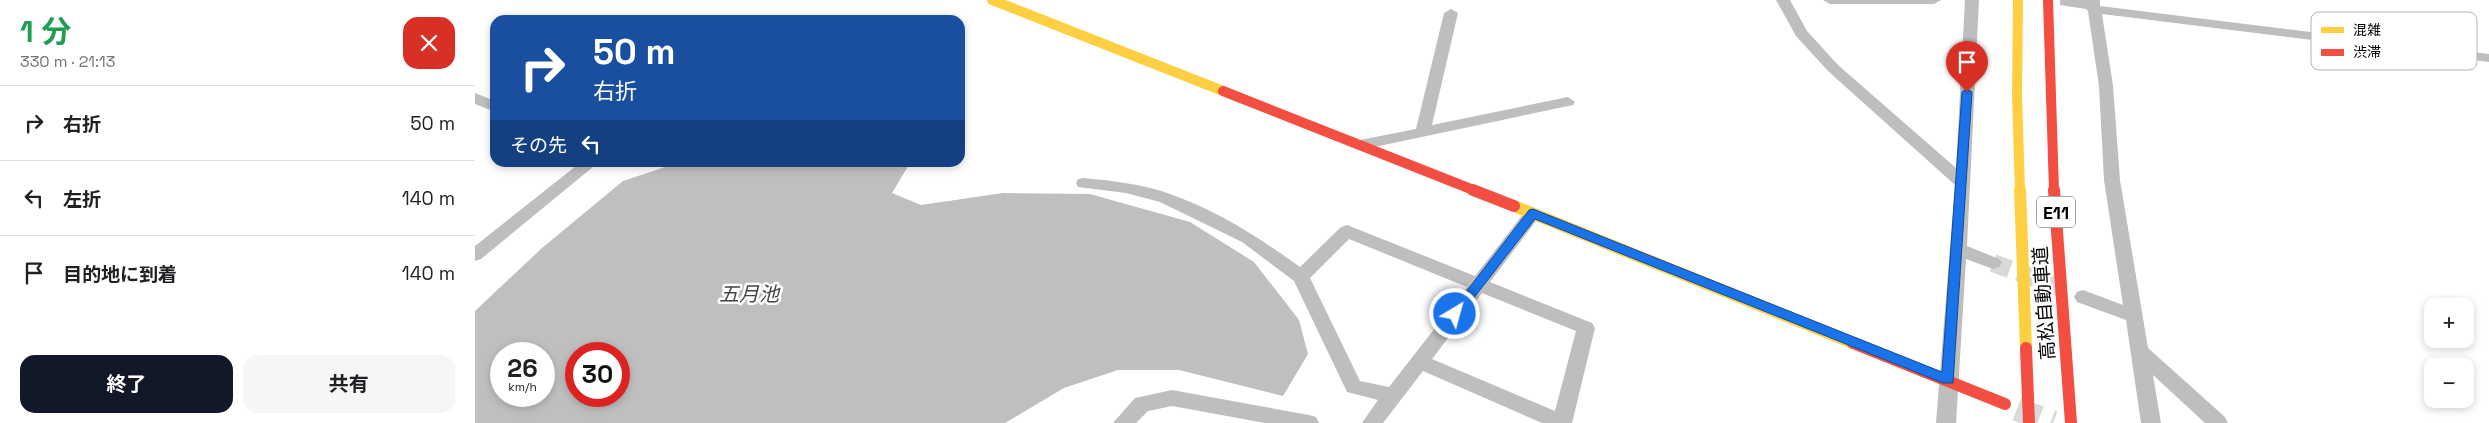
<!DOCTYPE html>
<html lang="ja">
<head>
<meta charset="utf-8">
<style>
	body { margin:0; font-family:"Space Grotesk","Noto Sans JP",sans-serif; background:#f6f6f6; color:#202124; height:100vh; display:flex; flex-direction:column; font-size:19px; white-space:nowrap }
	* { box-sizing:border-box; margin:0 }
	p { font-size:16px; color:#757577 }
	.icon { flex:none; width:28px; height:28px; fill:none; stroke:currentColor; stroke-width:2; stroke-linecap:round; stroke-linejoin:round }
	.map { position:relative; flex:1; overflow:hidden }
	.sheet { display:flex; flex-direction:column; background:#fff; width:475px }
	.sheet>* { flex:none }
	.guide { position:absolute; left:15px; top:15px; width:475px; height:152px; border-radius:15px; box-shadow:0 2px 8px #0003; background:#1a4fa0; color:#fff; overflow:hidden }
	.controls { position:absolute; left:1949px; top:298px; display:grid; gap:10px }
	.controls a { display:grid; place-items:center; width:50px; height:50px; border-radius:10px; background:#fff; box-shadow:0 2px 8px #0003; font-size:25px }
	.speed { position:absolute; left:15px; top:342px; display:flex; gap:10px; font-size:25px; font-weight:700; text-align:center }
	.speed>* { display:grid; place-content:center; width:65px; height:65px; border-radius:50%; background:#fff; box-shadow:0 2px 8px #0003; line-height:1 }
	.speed small { font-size:12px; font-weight:400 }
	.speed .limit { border:8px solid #d22; background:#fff; color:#111 }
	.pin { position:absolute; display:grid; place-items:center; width:42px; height:42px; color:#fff; margin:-51px -21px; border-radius:50% 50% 50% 0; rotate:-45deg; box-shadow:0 0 5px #0007 }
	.pin .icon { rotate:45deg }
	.me { position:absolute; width:55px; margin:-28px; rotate:37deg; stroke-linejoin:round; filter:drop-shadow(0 0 4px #0008) }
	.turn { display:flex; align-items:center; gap:18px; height:105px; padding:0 20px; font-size:22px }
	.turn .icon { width:65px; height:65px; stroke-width:2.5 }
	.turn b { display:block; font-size:35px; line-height:42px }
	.then { display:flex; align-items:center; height:48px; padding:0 20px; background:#0003; gap:10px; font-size:19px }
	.round { display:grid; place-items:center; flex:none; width:52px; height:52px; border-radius:15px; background:#f6f6f6 }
	.head { display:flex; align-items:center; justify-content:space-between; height:85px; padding:0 20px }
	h1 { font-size:30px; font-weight:700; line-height:38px; color:#1e9e55 }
	.primary-button { display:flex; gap:10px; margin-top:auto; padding:10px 20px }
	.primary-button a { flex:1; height:58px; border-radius:15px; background:#111827; color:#fff; font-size:20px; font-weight:700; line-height:58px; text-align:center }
	.primary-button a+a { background:#f6f6f6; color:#202124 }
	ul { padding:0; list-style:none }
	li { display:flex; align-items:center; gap:15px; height:75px; padding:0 20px; border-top:1px solid #e0e0e0 }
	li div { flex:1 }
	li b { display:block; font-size:19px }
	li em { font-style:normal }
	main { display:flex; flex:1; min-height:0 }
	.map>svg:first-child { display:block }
	.water { fill:#bfbfbf; fill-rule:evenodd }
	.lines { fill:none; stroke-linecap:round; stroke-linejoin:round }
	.street-tunnel { stroke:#d9d9d9; stroke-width:18; stroke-dasharray:18 9; stroke-linecap:butt }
	.secondary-tunnel { stroke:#d9d9d9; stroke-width:24; stroke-dasharray:24 12; stroke-linecap:butt }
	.street { fill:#bebebe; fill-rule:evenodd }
	.slow-far1 { stroke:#ffcf43; stroke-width:10 }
	.slow { stroke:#ffcf43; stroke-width:12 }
	.jam-far1 { stroke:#f24e42; stroke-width:10 }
	.jam { stroke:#f24e42; stroke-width:12 }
	.route { fill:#1a73e8; stroke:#114b97 }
	.labels { text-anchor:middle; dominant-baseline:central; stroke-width:5; stroke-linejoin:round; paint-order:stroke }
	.shield { fill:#fff; stroke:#4c4c4c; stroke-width:1 }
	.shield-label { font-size:18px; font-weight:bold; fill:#000 }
	.street-label { font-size:19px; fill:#000; stroke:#fff }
	.water-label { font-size:20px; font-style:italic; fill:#444; stroke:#fff }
	.key { fill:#fff; stroke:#b2b2b2; stroke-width:1 }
	.key-label { font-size:14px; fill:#000 }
</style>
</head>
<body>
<main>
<section class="sheet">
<div class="head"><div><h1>1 分</h1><p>330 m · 21:13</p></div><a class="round" style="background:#d93025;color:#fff"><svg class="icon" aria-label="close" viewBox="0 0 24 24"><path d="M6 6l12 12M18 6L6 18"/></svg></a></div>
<ul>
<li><svg class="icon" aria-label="right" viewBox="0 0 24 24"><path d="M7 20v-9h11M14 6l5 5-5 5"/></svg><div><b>右折</b></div><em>50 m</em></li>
<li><svg class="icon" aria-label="left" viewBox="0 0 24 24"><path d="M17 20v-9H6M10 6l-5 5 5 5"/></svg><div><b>左折</b></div><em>140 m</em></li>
<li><svg class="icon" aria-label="arrive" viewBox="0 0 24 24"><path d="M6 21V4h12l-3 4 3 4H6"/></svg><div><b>目的地に到着</b></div><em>140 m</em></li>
</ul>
<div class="primary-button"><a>終了</a><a>共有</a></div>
</section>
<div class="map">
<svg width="2014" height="423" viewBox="0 0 2014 423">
	<rect width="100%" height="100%" fill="#fff"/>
	<path class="water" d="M205,162L435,163L417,193L446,205L528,193L615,194L715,222L779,262L824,320L833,354L808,396L704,370H643L589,388L530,423H0V311L67,248L148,181ZM26,354H69V396H26ZM101,354H144V396H101Z"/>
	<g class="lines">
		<polyline class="street-tunnel" points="1518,263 1591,290"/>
		<polyline class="secondary-tunnel" points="1542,409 1578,423"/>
		<g class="street">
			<polygon points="1301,0 1315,0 1332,31 1363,65 1481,168 1490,0 1504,0 1492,246 1524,259 1527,263 1524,267 1518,269 1491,259 1481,423 1461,423 1480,185 1353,71 1321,36"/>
			<polygon points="1348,0 1466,0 1459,4 1355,4"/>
			<polygon points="1585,0 1625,0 1625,6 2014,54 2014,62 1627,14 1638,86 1645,180 1673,348 1750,417 1753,423 1730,423 1678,375 1686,423 1666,423 1651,320 1602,302 1599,297 1602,292 1608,290 1648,305 1629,180 1624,86 1613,11 1611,9 1585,5"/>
			<polygon points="976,9 983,13 957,125 1093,97 1100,102 1098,105 885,150 880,149 877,145 880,141 941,129 969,13"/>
			<polygon points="0,93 20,101 20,112 0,104"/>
			<polygon points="106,162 124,162 6,259 0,261 0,246"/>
			<path d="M609,178C638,181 668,184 695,194C743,211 785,238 825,267L866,227L872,225L1000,276L1052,209H1064L1066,213L1064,217L1015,282L1117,323L1120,328L1097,423H1067L948,371L908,423H887L903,400L872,392L819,281L767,242L685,202L651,193L603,187L601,183L603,179ZM874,239L992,287L914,387L885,381L835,278ZM1007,293L1101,331L1080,411L957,359Z"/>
			<polygon points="697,390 834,415 841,417 844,423 790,423 697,406 673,411 661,423 638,423 660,398"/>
		</g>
		<g class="slow-far1">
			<polyline points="517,0 748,91"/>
			<polyline points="1543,0 1542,95 1545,191"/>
		</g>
		<g class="slow">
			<polyline points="1545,190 1551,348"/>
			<polyline points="1039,206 1378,343"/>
		</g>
		<g class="jam-far1">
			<polyline points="1573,0 1579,191"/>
			<polyline points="748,91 1001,191"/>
		</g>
		<g class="jam">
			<polyline points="998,190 1039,206"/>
			<polyline points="1579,190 1596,423"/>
			<polyline points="1378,343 1530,404"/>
			<polyline points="1551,348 1554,423"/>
		</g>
	</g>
	<polygon class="route" points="1492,89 1497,92 1478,383 1468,383 1060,219 984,317 980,319 974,314 1054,210 1058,209 1467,372 1487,92"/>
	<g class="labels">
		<rect class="shield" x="1562" y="196.5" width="38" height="31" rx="4"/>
		<g class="shield-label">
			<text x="1581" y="212">E11</text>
		</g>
		<g class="street-label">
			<text transform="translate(1569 303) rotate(-94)">高松自動車道</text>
		</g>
		<g class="water-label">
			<text x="274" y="294">五月池</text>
		</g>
	</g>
	<rect x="1836" y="12" width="166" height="58" rx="8" class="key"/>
	<rect x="1846" y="27" width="23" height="6" fill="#ffcf43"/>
	<rect x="1846" y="49" width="23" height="7" fill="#f24e42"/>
	<g class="key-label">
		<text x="1878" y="35">混雑</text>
		<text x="1878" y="57">渋滞</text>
	</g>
</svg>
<div class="controls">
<a>+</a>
<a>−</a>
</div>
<div class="speed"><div>26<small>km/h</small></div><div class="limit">30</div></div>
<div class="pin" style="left:1492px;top:92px;background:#d93025"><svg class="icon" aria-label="arrive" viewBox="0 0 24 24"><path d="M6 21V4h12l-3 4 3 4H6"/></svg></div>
<svg class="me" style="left:980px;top:314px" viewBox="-20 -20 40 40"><circle r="17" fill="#1a73e8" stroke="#fff" stroke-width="3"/><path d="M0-11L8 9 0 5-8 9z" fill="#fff"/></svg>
<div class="guide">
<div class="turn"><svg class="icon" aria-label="right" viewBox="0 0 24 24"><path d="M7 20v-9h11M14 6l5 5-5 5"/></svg><div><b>50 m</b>右折</div></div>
<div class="then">その先<svg class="icon" aria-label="left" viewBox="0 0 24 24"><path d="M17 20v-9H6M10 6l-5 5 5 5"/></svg></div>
</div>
</div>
</main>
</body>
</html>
